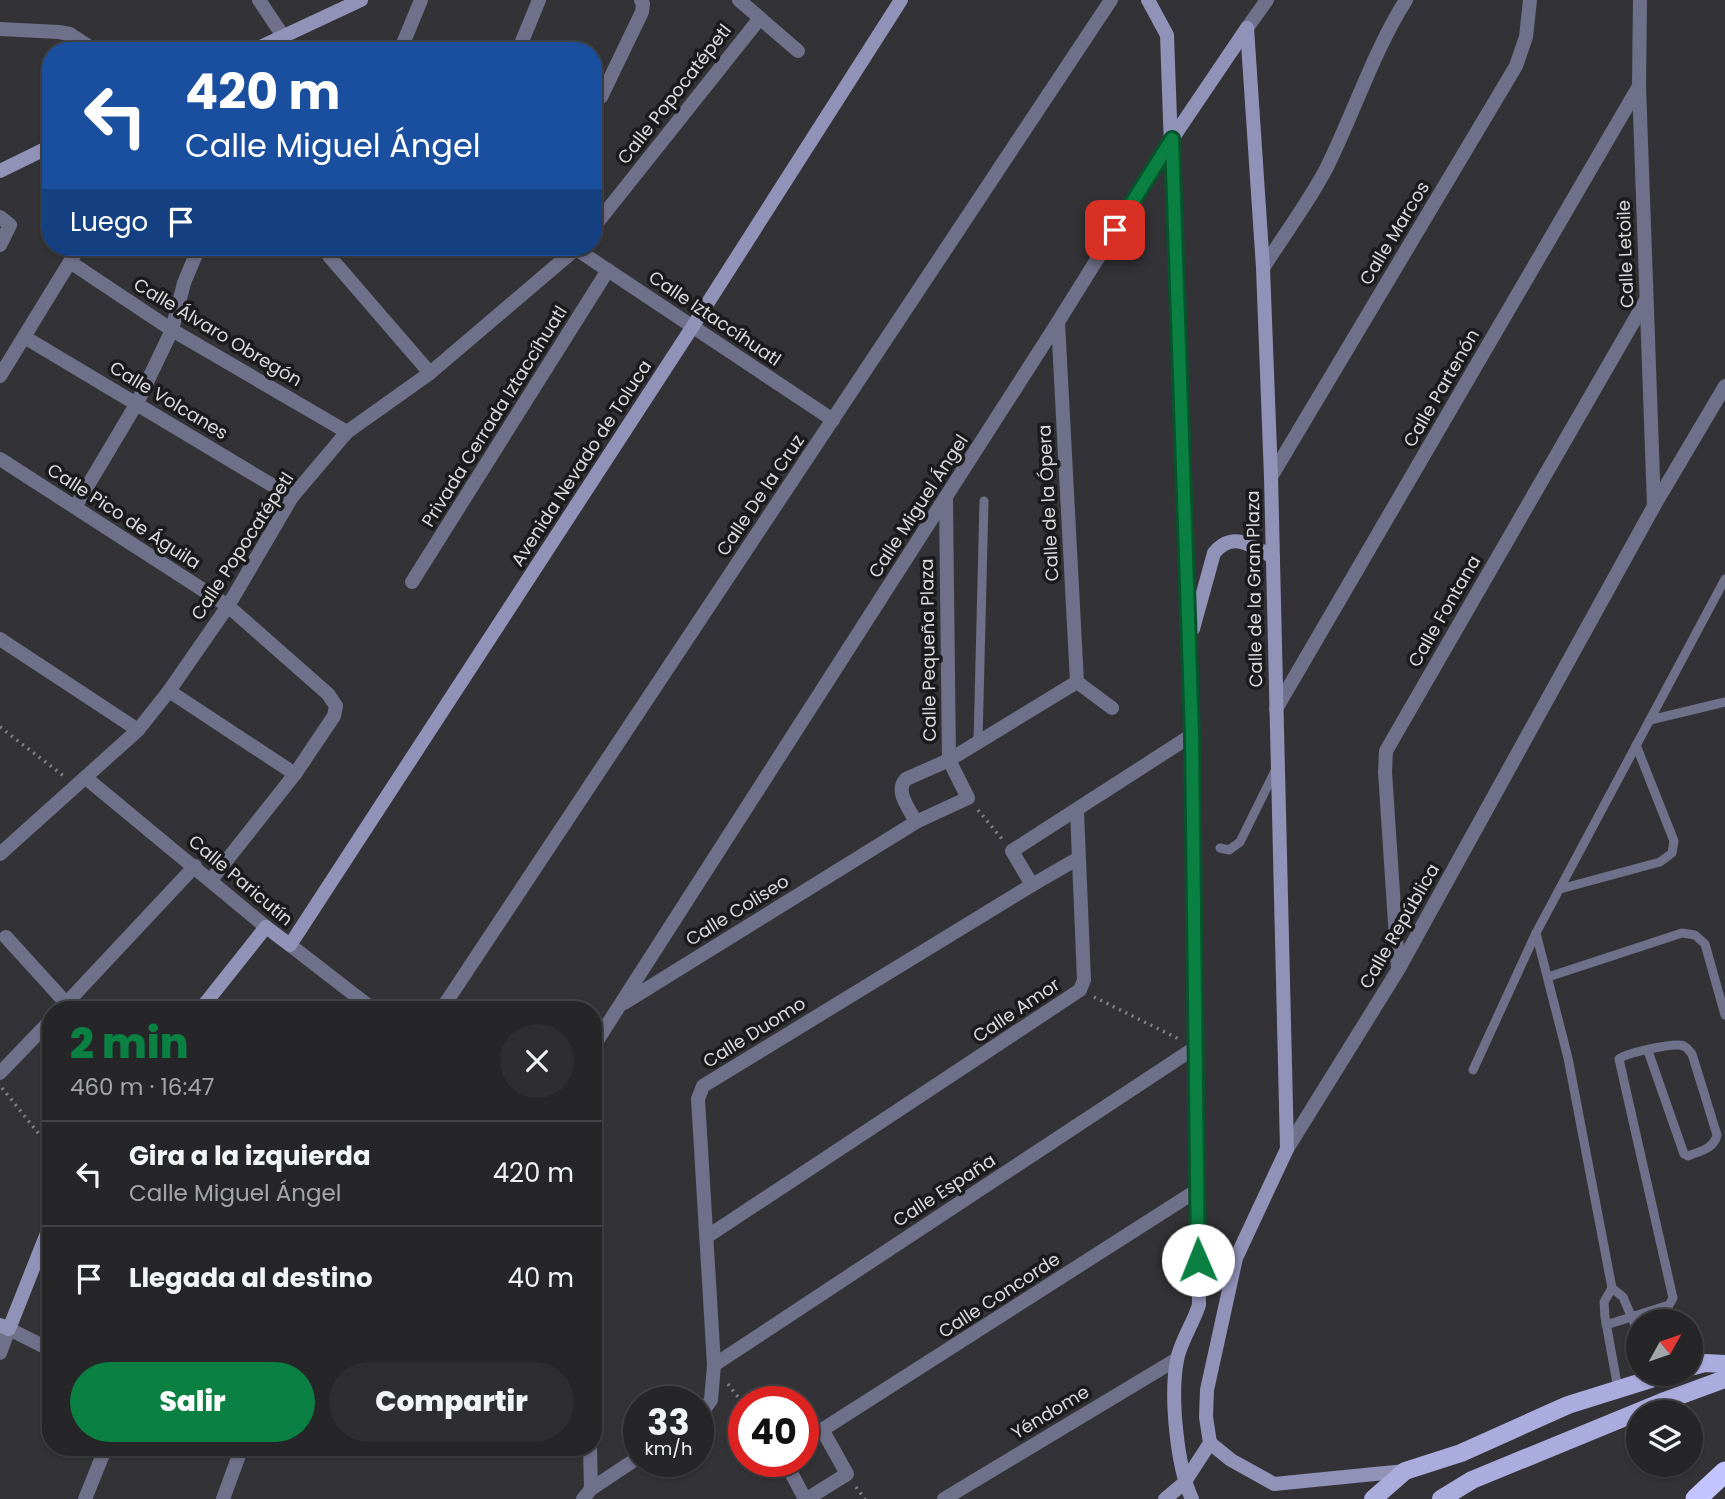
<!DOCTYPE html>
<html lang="es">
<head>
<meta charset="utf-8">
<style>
	body { margin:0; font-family:Poppins,sans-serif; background:#2e2e31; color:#f1f3f6; height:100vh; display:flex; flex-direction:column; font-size:26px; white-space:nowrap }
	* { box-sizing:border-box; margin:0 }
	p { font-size:23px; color:#a4a5a8 }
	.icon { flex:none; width:38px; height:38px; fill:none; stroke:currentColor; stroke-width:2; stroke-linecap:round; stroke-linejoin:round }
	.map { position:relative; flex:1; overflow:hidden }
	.panel { position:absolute; left:42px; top:1001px; width:560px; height:455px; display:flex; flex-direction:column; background:#262629; border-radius:28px; box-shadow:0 2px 5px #0004,0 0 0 2px #424346 }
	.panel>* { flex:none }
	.guide { position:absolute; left:42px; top:42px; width:560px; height:214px; border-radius:28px; box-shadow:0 2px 5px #0004,0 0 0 2px #424346; background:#1a4fa0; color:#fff; overflow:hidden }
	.needle { width:46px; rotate:50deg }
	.controls { position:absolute; left:1626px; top:1309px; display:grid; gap:14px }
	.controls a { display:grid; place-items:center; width:77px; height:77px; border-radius:50%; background:#262629; box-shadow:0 2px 5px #0004,0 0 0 2px #424346; font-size:35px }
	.speed { position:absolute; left:623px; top:1386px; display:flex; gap:14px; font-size:35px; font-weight:700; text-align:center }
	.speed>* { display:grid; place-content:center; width:91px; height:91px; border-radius:50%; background:#262629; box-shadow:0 2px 5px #0004,0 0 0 2px #424346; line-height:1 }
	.speed small { font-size:18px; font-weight:400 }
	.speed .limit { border:10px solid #d22; background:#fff; color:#111 }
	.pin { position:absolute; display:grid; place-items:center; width:60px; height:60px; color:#fff; margin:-30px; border-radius:14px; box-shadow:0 4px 10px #0006 }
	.me { position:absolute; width:77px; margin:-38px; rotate:359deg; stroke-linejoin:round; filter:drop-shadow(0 0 5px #0008) }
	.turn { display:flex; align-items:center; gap:24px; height:147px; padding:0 28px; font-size:32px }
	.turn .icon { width:91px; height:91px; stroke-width:2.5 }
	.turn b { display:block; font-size:49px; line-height:60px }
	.then { display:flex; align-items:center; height:66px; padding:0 28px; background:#0003; gap:14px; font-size:26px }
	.round { display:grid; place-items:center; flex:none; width:74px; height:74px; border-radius:37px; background:#2e2e31 }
	.headline { display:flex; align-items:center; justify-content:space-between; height:119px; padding:0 28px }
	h1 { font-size:42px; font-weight:800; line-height:52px; color:#0b8043 }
	.primary-button { display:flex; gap:14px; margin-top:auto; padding:14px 28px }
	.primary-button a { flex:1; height:80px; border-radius:42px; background:#0b8043; color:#fff; font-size:28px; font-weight:800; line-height:80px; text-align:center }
	.primary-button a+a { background:#2e2e31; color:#f1f3f6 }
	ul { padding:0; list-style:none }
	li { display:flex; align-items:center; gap:21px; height:105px; padding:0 28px; border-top:2px solid #424346 }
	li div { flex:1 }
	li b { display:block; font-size:26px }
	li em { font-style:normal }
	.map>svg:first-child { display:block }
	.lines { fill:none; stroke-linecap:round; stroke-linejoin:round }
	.path { stroke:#828285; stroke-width:3.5; stroke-dasharray:2 5; stroke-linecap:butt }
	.lane { stroke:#6f7089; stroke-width:9 }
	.street { stroke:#6f7089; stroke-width:14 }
	.secondary { stroke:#9192b8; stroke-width:14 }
	.primary { stroke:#aaacdd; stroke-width:18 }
	.highway { stroke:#c2c3ff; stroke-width:21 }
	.route-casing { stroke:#07532c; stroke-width:18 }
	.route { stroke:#0b8043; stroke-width:12 }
	.labels { text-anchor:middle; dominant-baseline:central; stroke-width:7; stroke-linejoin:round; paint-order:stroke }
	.street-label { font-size:18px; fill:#dbdbde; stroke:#1b1b1d }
</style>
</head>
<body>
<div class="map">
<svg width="1725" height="1499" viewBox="0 0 1725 1499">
	<rect width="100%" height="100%" fill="#333337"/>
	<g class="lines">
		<g class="path">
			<polyline points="0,727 65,777"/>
			<polyline points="978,810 1002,839"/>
			<polyline points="1094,997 1181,1040"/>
			<polyline points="2,1088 51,1149"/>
			<polyline points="728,1384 744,1405"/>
			<polyline points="856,1487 865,1499"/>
		</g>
		<g class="lane">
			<polyline points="1650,720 1725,702"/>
			<polyline points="978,742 984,501"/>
			<polyline points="1220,848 1229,850 1240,842 1276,769"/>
			<polyline points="1560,889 1660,862 1672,853 1674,841 1636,745"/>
			<polyline points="1536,933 1568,1058 1612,1288 1623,1297 1638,1332"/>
			<polyline points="1548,977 1682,933 1695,935 1705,944 1725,1015"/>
			<polyline points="1473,1070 1536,933 1725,579"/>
			<polyline points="1612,1288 1604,1302 1605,1317 1618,1389"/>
			<path d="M1606,1325L1669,1305L1673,1298L1619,1059C1625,1053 1669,1044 1679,1045C1685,1045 1688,1049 1692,1054L1717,1135C1714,1149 1700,1151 1688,1156L1684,1154L1648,1051"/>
		</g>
		<g class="street">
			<polyline points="259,0 283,36 277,51"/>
			<polyline points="739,0 798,51"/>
			<polyline points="1640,0 1639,86 1654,506"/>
			<polyline points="1247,28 1267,0"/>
			<polyline points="0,29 59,32 70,34 96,51"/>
			<polyline points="400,51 421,0"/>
			<polyline points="518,51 539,0"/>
			<polyline points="601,97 642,12 643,4 641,0"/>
			<polyline points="0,217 10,225 0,245"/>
			<polyline points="593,228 760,18"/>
			<polyline points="326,247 329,256 430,373"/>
			<polyline points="576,249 833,420"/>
			<polyline points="70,262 172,330 347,432"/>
			<path d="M1263,268C1284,235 1308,203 1326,169C1354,113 1373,52 1406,0"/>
			<polyline points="1058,322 1077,682"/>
			<polyline points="26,338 292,497"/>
			<polyline points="0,376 79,247"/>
			<polyline points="0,459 228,606 328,694 336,706 334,716 295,774 211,880"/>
			<polyline points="1271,477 1516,66 1526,37 1530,0"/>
			<polyline points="75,507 137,403 172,330 184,283 199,247"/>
			<polyline points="412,582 608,270"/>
			<polyline points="0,639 138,730"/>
			<polyline points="169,691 295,774"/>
			<polyline points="1276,709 1639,86"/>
			<polyline points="86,778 266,927"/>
			<path d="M916,822C910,810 894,791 906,779L949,760L1077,682L1112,708"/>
			<polyline points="0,854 138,730 169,691 228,606 292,497 347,432 430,373 578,247"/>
			<polyline points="1032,885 1012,851 1192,735"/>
			<polyline points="6,937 66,1003"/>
			<polyline points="290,945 374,1010"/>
			<polyline points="1398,968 1385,772 1386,751 1646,300"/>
			<polyline points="624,1003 916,822 968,798 949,760 946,499"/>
			<polyline points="60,1010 195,866"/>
			<polyline points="441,1010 1111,0"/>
			<polyline points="593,1047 1058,322 1172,139"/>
			<polyline points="0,1073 51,1020"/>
			<polyline points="1287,1149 1398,970 1654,506 1725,386"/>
			<polyline points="708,1236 1080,990 1084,980 1077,811"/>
			<polyline points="0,1353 9,1329 51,1350"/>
			<polyline points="714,1365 1196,1047"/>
			<polyline points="698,1418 711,1400 714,1365 698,1099 703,1086 1032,885 1077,859"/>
			<polyline points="803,1442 1196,1191"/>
			<polyline points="590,1447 591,1489"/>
			<polyline points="785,1461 805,1499"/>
			<polyline points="85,1499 106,1447"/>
			<polyline points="223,1499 242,1447"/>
			<polyline points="583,1499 591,1489 639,1457"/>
			<polyline points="807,1499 847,1474 823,1431"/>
			<polyline points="944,1499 1177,1359"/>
		</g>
		<g class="secondary">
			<path d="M1148,0L1167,35L1192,735L1199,1305C1193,1324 1180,1342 1177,1360C1170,1396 1177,1467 1192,1499"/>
			<polyline points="252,51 361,0"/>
			<polyline points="1172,139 1247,28"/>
			<polyline points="0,171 51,146"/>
			<path d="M1193,629L1214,553C1233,530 1252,546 1273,557"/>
			<polyline points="200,1010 266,927 290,945 693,326 901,0"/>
			<polyline points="0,1325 9,1329 51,1223"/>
			<polyline points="1210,1443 1231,1460 1274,1484 1405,1471"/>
			<polyline points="1165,1499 1184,1483 1210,1443 1206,1417 1207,1390 1236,1258 1287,1149 1271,477 1263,268 1247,28"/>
		</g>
		<g class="primary">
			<polyline points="1690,1367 1705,1363 1725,1364"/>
			<polyline points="1373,1499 1405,1471 1461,1453 1568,1405 1667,1374"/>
			<polyline points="1441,1499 1472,1480 1662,1402 1725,1379"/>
		</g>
		<polyline class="highway" points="1696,1499 1725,1472"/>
	</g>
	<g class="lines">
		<defs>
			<polyline id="route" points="1115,230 1172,139 1192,735 1198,1260"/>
		</defs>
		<use href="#route" class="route-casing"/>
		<use href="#route" class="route"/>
	</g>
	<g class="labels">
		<g class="street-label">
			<text transform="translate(674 94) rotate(-52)">Calle Popocatépetl</text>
			<text transform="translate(1394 233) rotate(-59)">Calle Marcos</text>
			<text transform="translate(1625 254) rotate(-92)">Calle Letoile</text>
			<text transform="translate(715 318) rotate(34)">Calle Iztaccíhuatl</text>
			<text transform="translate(218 332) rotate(31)">Calle Álvaro Obregón</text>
			<text transform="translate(1441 388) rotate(-60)">Calle Partenón</text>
			<text transform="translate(169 400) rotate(31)">Calle Volcanes</text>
			<text transform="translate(494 416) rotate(-58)">Privada Cerrada Iztaccíhuatl</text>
			<text transform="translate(581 463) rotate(-57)">Avenida Nevado de Toluca</text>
			<text transform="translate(760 495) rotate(-56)">Calle De la Cruz</text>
			<text transform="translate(1048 503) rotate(-93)">Calle de la Ópera</text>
			<text transform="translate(918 506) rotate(-57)">Calle Miguel Ángel</text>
			<text transform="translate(124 516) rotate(33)">Calle Pico de Águila</text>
			<text transform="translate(242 546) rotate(-57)">Calle Popocatépetl</text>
			<text transform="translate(1254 589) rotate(-91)">Calle de la Gran Plaza</text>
			<text transform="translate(1444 611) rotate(-60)">Calle Fontana</text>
			<text transform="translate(928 650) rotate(-91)">Calle Pequeña Plaza</text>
			<text transform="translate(241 880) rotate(40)">Calle Paricutín</text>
			<text transform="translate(737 910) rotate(-32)">Calle Coliseo</text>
			<text transform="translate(1399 926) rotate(-60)">Calle República</text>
			<text transform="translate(1016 1010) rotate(-34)">Calle Amor</text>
			<text transform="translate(754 1032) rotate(-32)">Calle Duomo</text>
			<text transform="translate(944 1190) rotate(-33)">Calle España</text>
			<text transform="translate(999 1295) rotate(-33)">Calle Concorde</text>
			<text transform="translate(1050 1412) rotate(-31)">Yéndome</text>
		</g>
	</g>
</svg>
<div class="controls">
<a><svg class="needle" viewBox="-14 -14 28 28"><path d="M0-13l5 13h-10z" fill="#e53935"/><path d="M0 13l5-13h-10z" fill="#a4a5a8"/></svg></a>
<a><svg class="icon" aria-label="layers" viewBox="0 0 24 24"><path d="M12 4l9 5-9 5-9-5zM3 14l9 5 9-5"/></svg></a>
</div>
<div class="speed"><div>33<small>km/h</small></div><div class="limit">40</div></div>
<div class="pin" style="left:1115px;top:230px;background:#d93025"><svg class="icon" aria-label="arrive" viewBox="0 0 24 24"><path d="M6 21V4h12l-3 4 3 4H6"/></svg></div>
<svg class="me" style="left:1198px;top:1260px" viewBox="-20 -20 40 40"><circle r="19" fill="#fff"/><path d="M0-13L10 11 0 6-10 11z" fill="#0b8043"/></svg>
<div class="guide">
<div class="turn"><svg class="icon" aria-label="left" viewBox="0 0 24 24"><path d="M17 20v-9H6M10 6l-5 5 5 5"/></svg><div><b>420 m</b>Calle Miguel Ángel</div></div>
<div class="then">Luego<svg class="icon" aria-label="arrive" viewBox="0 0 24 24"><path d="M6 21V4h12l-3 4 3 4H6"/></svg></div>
</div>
<section class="panel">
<div class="headline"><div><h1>2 min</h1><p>460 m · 16:47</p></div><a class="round"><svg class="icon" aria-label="close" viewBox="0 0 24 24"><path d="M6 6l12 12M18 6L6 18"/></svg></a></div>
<ul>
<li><svg class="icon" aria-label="left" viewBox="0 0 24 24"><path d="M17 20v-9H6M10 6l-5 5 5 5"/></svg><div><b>Gira a la izquierda</b><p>Calle Miguel Ángel</p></div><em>420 m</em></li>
<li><svg class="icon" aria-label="arrive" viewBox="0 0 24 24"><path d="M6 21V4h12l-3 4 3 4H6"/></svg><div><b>Llegada al destino</b></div><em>40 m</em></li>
</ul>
<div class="primary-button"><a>Salir</a><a>Compartir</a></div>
</section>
</div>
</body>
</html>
